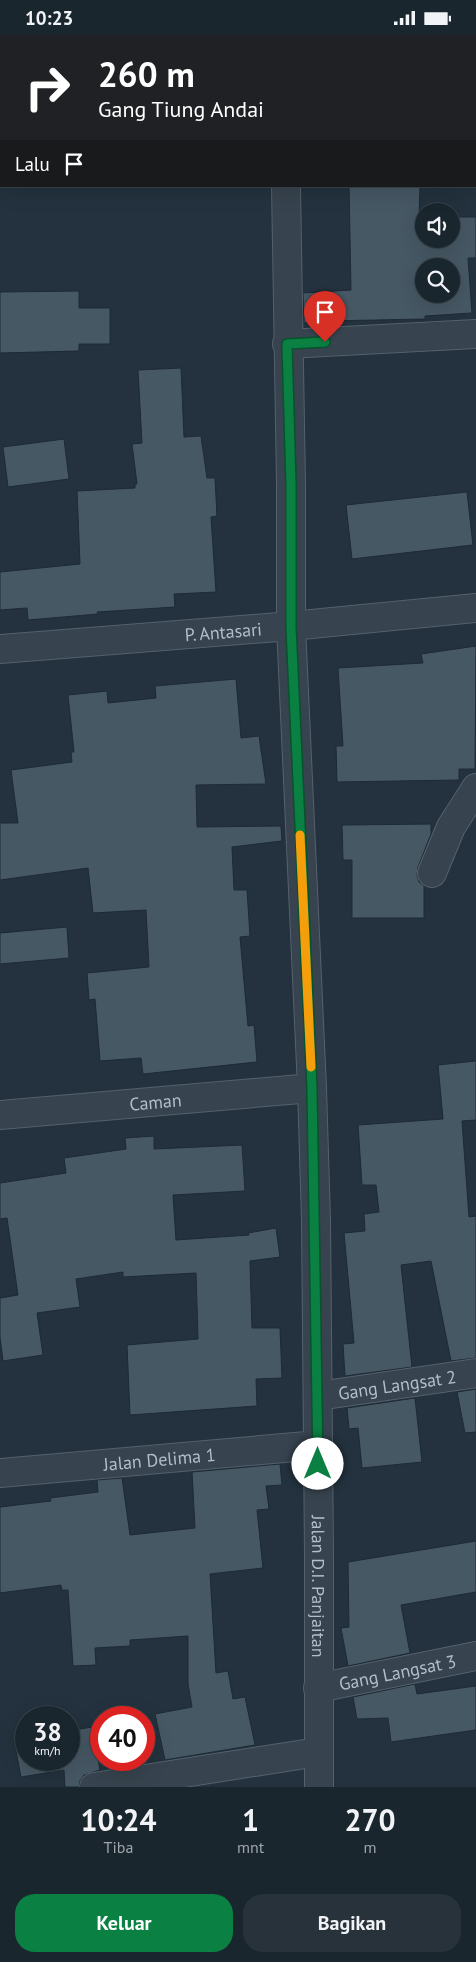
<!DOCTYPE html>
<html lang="id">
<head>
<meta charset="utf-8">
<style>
	body { margin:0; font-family:"PT Sans",sans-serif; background:#27323a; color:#f1f3f6; height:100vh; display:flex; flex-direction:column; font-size:19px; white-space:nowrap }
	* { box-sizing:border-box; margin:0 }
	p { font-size:16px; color:#9fa5aa }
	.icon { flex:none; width:28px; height:28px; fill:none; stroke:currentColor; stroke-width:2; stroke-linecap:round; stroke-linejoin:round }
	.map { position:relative; height:1752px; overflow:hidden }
	.side { display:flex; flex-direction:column; background:#1a262e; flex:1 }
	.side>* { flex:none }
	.top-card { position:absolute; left:0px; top:0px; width:476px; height:152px; box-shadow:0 5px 20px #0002,0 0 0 1px #38434a; background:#202124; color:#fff; overflow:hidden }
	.tools { position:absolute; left:415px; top:168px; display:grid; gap:10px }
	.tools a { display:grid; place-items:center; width:45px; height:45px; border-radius:50%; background:#1a262e; box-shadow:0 5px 20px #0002,0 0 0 1px #38434a; font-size:25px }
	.speed { position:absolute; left:15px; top:1671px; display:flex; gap:10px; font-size:25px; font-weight:700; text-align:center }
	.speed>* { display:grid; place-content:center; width:65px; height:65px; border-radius:50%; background:#1a262e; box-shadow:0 5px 20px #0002,0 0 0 1px #38434a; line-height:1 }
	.speed small { font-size:12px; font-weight:400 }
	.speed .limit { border:8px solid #d22; background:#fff; color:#111 }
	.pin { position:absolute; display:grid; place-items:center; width:42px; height:42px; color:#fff; margin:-51px -21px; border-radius:50% 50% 50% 0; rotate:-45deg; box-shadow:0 0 5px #0007 }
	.pin .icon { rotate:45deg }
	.me { position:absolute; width:55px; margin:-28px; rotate:0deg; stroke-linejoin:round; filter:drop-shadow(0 0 4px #0008) }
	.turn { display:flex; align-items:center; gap:18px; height:105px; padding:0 15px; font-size:22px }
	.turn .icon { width:65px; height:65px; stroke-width:2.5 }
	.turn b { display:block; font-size:35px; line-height:42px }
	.then { display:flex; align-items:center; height:48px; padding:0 15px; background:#0003; gap:10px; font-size:19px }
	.eta { display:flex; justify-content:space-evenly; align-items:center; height:85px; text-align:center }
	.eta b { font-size:30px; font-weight:600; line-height:35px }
	.button { display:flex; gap:10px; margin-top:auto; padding:10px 15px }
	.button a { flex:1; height:58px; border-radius:20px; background:#0b8043; color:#fff; font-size:20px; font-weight:600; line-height:58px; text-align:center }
	.button a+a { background:#27323a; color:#f1f3f6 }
	.status { display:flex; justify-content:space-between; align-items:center; height:35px; padding:0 25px; background:#1a262e; direction:ltr }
	.status svg { height:14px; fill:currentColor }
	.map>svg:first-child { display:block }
	.building { fill:#465864; stroke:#1e2a35; fill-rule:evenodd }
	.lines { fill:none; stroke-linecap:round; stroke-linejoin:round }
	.minor-casing { stroke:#55616c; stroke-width:30 }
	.tertiary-casing { stroke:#55616c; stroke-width:30 }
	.minor { stroke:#37434e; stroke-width:28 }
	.tertiary { stroke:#37434e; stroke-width:28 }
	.route-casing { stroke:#07532c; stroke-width:12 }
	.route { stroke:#0b8043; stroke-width:9 }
	.slow { stroke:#f59e0b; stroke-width:9 }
	.labels { text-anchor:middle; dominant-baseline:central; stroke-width:5; stroke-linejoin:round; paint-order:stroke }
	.street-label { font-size:18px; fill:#b2bec9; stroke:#1c2833 }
</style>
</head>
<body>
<div class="status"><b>10:23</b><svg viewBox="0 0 49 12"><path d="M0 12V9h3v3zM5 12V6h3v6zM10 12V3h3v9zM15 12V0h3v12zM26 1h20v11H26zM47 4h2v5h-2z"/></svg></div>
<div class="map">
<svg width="476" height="1752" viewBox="0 0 476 1752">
	<rect width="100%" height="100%" fill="#23323e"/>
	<g class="building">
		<path d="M349,151H420L419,183H424V204H451V182H476V223H468L472,278L425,281V284L326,286V288H304L303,258L351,255ZM424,231H451V259H424Z"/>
		<polygon points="79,256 79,273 110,273 110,309 79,309 79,316 0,318 0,257"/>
		<polygon points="181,333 184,402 201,401 207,443 215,443 217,481 211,482 216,557 174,559 175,572 97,577 98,579 28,585 27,573 0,575 0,537 80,529 77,456 135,453 135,449 137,449 132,409 142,408 138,335"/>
		<polygon points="64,404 69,444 8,452 3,412"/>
		<polygon points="467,457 473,510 352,524 346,470"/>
		<polygon points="476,611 475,734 459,734 459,745 337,747 336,711 343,711 338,633 423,628 421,619"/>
		<polygon points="236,644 241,703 259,701 266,749 196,750 197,792 281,791 282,806 232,812 234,855 247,855 250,901 240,902 248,991 254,990 257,1027 143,1039 141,1023 100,1026 95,964 89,965 87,938 149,932 146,875 93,878 88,833 0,845 0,788 18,788 11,735 72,727 71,717 74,717 68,660 107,656 108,668 156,663 155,651"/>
		<polygon points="431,789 431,799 418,832 417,840 419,847 424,851 424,883 352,883 352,825 343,825 342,790"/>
		<polygon points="67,892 69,923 0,929 0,898"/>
		<polygon points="476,1026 476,1085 462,1086 469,1182 476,1181 476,1323 451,1326 431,1226 401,1230 412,1332 345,1341 343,1309 354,1308 344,1198 365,1196 364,1179 379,1177 376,1150 362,1150 358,1090 443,1084 438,1030"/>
		<polygon points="154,1101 154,1114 242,1110 245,1156 173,1160 176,1205 249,1200 248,1198 276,1193 280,1222 250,1226 252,1293 280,1293 282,1343 256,1344 257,1371 130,1380 127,1310 198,1304 196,1238 123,1242 123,1237 76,1244 80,1272 37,1278 43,1320 3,1326 0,1302 0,1263 18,1260 7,1183 0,1184 0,1148 66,1138 64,1123 126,1114 125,1103"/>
		<polygon points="476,1354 476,1397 465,1398 457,1357"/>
		<polygon points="415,1363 422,1427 362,1433 358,1393 349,1394 347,1373"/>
		<polygon points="280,1429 282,1450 266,1451 269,1474 257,1475 263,1533 210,1539 216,1638 228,1636 233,1664 245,1662 255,1710 165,1725 155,1679 192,1672 188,1649 188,1601 130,1605 130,1611 95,1613 96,1630 73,1631 68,1555 62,1555 61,1550 0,1558 0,1472 51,1466 50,1463 98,1457 97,1445 122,1443 130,1500 195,1493 192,1437"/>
		<polygon points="476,1506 476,1557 401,1570 410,1618 348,1631 341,1593 349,1592 348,1527"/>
		<polygon points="415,1649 417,1659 476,1651 476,1695 391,1707 388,1683 357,1684 353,1662"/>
		<polygon points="92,1692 100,1735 84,1740 80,1746 79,1752 65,1752 64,1735 21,1742 14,1705 26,1703 26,1725 69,1725 69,1696"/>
	</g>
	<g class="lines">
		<defs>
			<g id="minor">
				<polyline points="0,17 1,17"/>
				<polyline points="287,309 476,299"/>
				<path id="s1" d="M0,614L291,591L476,573"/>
				<polyline points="432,838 451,792 476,753"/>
				<path id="s2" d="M0,1080L312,1053"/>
				<path id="s3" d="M318,1361L476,1338"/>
				<path id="s4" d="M0,1438L318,1410"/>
				<path id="s5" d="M318,1653L476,1621"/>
				<polyline points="94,1752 318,1717"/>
			</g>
			<g id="tertiary">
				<polyline points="291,1 291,0"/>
				<path id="s6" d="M286,151L291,449V591L312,1053L316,1185L319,1520V1752"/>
			</g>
		</defs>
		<use href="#minor" class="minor-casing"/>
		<use href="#tertiary" class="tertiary-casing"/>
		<use href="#minor" class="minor"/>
		<use href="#tertiary" class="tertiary"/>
	</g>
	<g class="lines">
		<defs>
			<polyline id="route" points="318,1429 312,1053 291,592 291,449 287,309 325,307"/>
		</defs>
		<use href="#route" class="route-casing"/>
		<use href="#route" class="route"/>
		<polyline class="slow" points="300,800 311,1032"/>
	</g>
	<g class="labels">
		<g class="street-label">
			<text stroke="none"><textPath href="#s1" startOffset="224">P. Antasari</textPath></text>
			<text stroke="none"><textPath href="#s2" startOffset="156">Caman</textPath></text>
			<text stroke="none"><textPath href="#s3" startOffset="80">Gang Langsat 2</textPath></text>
			<text stroke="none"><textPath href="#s4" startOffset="160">Jalan Delima 1</textPath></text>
			<text stroke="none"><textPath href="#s6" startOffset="1401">Jalan D.I. Panjaitan</textPath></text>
			<text stroke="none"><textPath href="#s5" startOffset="81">Gang Langsat 3</textPath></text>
		</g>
	</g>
</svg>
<div class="tools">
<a><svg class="icon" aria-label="sound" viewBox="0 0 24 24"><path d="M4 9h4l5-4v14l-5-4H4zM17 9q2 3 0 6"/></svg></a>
<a><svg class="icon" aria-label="search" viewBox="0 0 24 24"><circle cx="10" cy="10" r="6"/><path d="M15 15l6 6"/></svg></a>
</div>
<div class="speed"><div>38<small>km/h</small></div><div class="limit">40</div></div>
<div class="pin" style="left:325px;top:307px;background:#d93025"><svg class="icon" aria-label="arrive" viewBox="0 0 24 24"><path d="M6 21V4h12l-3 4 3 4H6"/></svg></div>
<svg class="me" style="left:318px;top:1429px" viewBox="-20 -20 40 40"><circle r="19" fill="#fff"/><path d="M0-13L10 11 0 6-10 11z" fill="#0b8043"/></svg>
<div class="top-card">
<div class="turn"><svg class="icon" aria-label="right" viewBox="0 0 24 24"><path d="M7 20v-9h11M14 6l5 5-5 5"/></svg><div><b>260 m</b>Gang Tiung Andai</div></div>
<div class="then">Lalu<svg class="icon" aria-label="arrive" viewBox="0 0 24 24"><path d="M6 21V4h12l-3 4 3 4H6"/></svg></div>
</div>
</div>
<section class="side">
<div class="eta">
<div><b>10:24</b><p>Tiba</p></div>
<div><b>1</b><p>mnt</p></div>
<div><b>270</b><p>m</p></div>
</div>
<div class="button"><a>Keluar</a><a>Bagikan</a></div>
</section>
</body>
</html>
